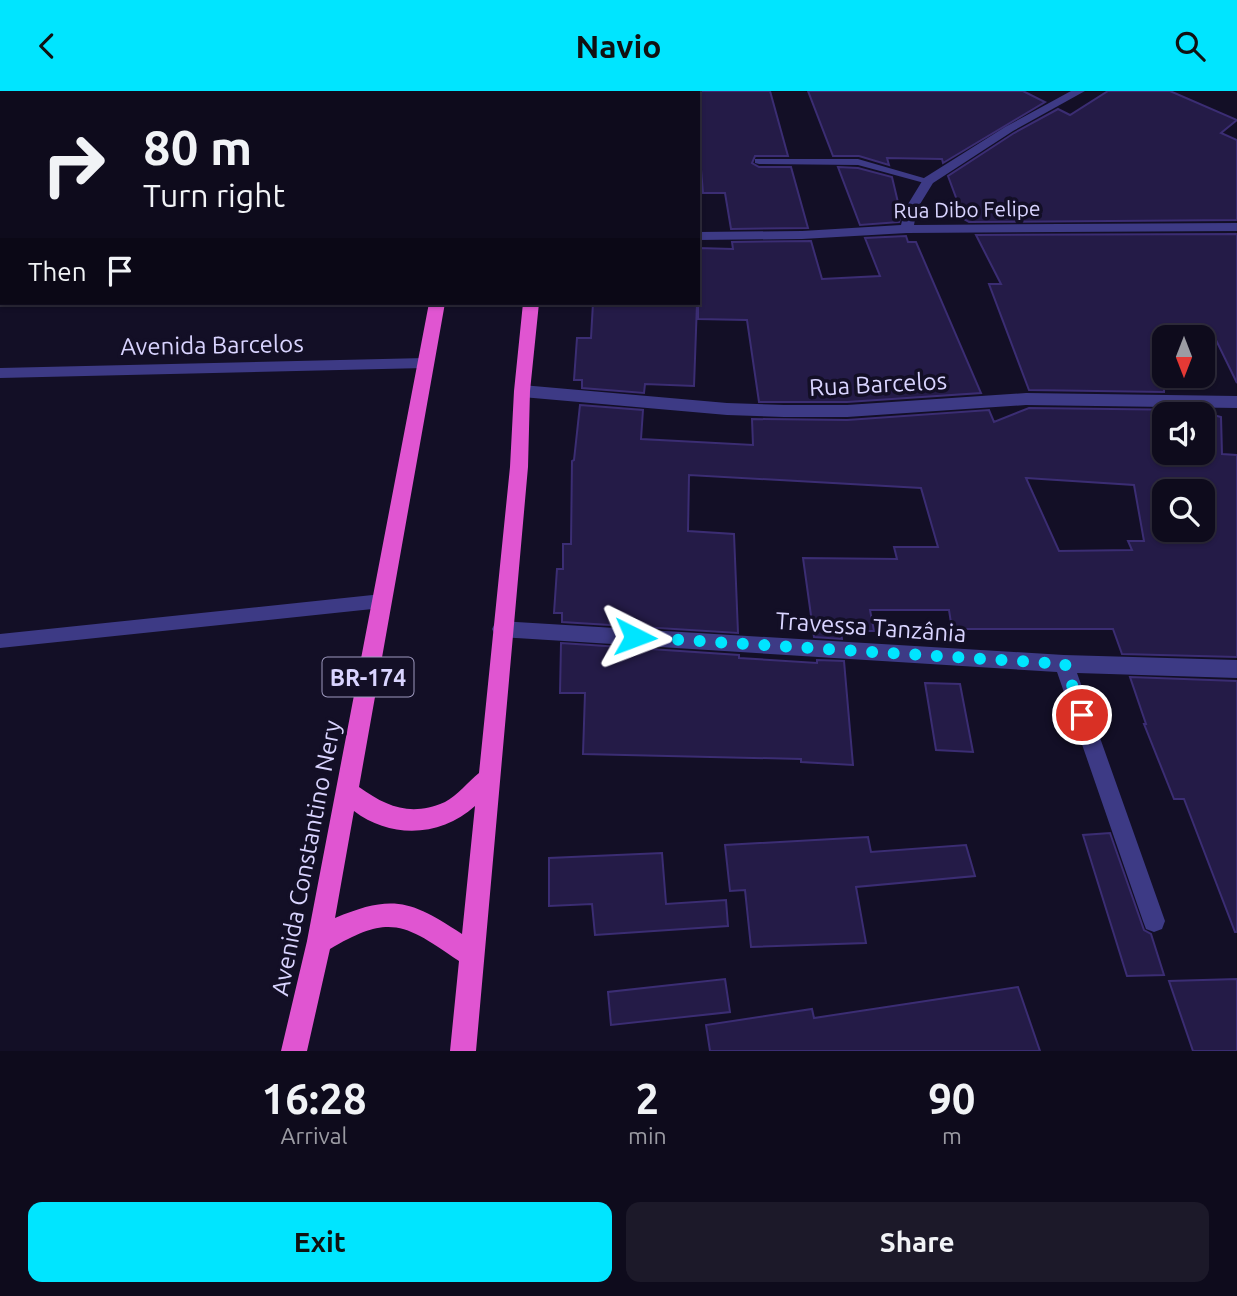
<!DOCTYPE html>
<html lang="en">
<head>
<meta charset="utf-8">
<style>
	body { margin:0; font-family:Ubuntu,sans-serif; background:#1c1929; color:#f1f3f6; height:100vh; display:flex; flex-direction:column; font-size:26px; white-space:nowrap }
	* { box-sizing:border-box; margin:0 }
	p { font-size:23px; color:#9b9ba3 }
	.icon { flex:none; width:38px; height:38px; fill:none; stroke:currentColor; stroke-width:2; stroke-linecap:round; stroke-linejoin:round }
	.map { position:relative; height:960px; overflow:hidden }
	.panel { display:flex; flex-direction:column; background:#0e0b1c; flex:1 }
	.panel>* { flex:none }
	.top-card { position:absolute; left:0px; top:0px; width:700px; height:214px; box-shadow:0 2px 5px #0004,0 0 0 2px #2e2b3b; background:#0e0b1c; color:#f1f3f6; overflow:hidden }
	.needle { width:46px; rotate:180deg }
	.tools { position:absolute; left:1152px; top:234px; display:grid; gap:14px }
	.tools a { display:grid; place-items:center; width:63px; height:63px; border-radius:14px; background:#0e0b1c; box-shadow:0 2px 5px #0004,0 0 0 2px #2e2b3b; font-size:35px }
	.pin { position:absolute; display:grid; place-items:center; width:60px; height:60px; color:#fff; margin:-30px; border:4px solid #fff; border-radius:50%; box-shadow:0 2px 7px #0007 }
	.me { position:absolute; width:77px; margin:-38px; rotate:93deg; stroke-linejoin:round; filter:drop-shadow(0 0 5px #0008) }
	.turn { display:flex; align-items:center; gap:24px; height:147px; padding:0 28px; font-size:32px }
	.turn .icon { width:91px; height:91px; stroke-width:2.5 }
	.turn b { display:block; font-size:49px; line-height:60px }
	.then { display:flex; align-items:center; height:66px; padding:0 28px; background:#0003; gap:14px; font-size:26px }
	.eta { display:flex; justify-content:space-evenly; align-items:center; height:119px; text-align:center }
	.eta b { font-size:42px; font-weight:600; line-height:49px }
	.primary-button { display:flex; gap:14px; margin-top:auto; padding:14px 28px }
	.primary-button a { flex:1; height:80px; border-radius:14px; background:#00e5ff; color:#111; font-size:28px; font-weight:600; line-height:80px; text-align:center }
	.primary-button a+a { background:#1c1929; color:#f1f3f6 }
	header { display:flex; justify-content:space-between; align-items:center; height:91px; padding:0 28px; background:#00e5ff; color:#111; font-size:32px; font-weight:600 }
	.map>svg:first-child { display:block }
	.building { fill:#241b47; stroke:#3b2d73; stroke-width:2; fill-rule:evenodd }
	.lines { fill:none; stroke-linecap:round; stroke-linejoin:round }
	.service { fill:#3d3a85; fill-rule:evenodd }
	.minor { fill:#3d3a85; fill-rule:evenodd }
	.trunk { fill:#e055d1; fill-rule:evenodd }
	.route { stroke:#00e5ff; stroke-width:12; stroke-dasharray:0 21.6 }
	.labels { text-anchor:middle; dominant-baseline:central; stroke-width:7; stroke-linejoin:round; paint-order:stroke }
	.far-street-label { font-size:21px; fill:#d9d4ff; stroke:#130f26 }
	.shield { fill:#130f26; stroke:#9e99be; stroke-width:2 }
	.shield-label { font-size:23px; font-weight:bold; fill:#d9d4ff }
	.street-label { font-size:24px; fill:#d9d4ff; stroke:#130f26 }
</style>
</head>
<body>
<header><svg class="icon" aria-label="back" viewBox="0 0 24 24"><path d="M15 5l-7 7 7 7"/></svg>Navio<svg class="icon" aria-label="search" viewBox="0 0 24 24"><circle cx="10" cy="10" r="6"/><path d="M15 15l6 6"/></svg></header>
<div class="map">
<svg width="1237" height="960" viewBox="0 0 1237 960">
	<rect width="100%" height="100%" fill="#130f26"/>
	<g class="building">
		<polygon points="698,0 770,0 788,65 755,65 752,72 759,76 791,76 808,137 731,138 725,102 703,102 698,43"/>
		<polygon points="808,0 1023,0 1045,11 943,72 942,68 887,67 889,74 859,65 833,65"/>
		<polygon points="1108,0 1170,0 1237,29 1221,42 1237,49 1237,129 969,131 964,128 948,85 1014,42 1058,18 1070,24"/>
		<polygon points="838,76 858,77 892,86 901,124 899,131 860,134"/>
		<polygon points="1237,143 1237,292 1215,247 1164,247 1164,301 1029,299 989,193 1001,193 976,144"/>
		<polygon points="906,145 908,151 916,151 981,302 847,311 759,311 747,229 698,228 698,157 733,158 732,151 811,150 822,188 880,185 865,147"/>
		<polygon points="593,212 697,212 694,295 645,293 644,302 582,297 582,289 574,289 577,247 591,247"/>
		<path d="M580,314L643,319L641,348L753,354L752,328L847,329L989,319L994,331L1029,317L1194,319L1221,326L1222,363L1237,364V566L1122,563L1113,538H952L949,519H870L874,540H841L842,548L814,546L803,467L897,468L894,456H938L921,397L689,384L688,440L734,443L738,542L562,531V522H554L557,478H563V453H571L572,370L574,369ZM1164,324H1202V362H1164ZM1026,387L1134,394L1144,450H1128L1132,459L1059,460ZM1164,401H1202V439H1164Z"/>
		<polygon points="561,552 739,564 739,567 817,572 817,569 844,570 853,674 801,671 801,668 583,663 585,602 560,602"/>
		<polygon points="1130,586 1237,590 1237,841 1235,841 1184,708 1174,708 1144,633 1146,633"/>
		<polygon points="925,592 960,593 973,661 936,659"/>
		<polygon points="1110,742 1144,839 1151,843 1164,884 1127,885 1083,744"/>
		<polygon points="868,746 871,761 966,754 975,785 856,796 866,852 751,856 745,799 730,800 725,754"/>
		<polygon points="662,762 666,813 726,809 728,835 595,844 592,813 549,815 549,767"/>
		<polygon points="725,888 730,921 611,934 608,901"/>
		<polygon points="1237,888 1237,960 1193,960 1169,890"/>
		<polygon points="1018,896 1040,960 710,960 706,934 812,918 814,927"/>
	</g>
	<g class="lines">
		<g class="service">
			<polygon points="114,0 140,0 141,2 115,2"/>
			<rect x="0" y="20" width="2" height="6"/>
			<polygon points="755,68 858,68 934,90 928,93 858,74 759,73 755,72"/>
			<polygon points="382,503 388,505 390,510 388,515 382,517 0,557 0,543"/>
		</g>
		<g class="minor">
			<polygon points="1071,0 1085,0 1013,40 933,92 917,118 914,134 1237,132 1237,140 907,142 802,148 698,149 698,141 802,140 901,134 905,118 924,87 1005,36"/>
			<polygon points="425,267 432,272 425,277 0,287 0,277"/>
			<polygon points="522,294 727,312 784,314 847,314 1026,302 1237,305 1237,317 1026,314 847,326 784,326 727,324 522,306 514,300"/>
			<polygon points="501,530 1064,564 1237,569 1237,587 1077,582 1165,830 1162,838 1154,841 1146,838 1143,830 1057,581 501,546 495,544 492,538 495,532"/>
		</g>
		<g class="trunk">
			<rect x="458" y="0" width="12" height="2"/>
			<rect x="530" y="0" width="12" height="2"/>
			<path d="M429,212H445L359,696C387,716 411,726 445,711C457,705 469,690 479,682L510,376L514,300L523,212H539L530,300L528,376L476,960H450L459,870C405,833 390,822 330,858L307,960H281L307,850ZM475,715L462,843C411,809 392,803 335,827L354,720C391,748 441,746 475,715Z"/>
		</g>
	</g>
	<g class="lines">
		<polyline class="route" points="635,546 1065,573 1082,624"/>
	</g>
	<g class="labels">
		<g class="far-street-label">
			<text transform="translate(967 118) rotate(-1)">Rua Dibo Felipe</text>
		</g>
		<rect class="shield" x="322.5" y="566.5" width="91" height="39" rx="5"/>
		<g class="shield-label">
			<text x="368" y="586">BR-174</text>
		</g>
		<g class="street-label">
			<text transform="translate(212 254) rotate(-1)">Avenida Barcelos</text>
			<text transform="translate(878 293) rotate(-3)">Rua Barcelos</text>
			<text transform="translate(871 536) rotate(4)">Travessa Tanzânia</text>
			<text transform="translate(306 767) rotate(-79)">Avenida Constantino Nery</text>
		</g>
	</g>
</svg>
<div class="tools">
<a><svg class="needle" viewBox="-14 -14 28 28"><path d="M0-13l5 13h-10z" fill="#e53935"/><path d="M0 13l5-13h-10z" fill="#9b9ba3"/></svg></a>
<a><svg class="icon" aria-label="sound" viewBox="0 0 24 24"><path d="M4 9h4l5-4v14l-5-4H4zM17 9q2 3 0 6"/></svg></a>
<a><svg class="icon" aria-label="search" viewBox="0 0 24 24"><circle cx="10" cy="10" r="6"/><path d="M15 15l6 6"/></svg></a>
</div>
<div class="pin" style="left:1082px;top:624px;background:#d93025"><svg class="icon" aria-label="arrive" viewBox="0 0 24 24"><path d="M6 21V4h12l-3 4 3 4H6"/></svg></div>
<svg class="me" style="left:635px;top:546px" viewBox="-20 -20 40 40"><path d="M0-17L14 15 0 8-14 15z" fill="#00e5ff" stroke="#fff" stroke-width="4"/></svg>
<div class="top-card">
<div class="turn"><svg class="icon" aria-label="right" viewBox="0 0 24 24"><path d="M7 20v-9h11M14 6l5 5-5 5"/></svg><div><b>80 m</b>Turn right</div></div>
<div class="then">Then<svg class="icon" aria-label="arrive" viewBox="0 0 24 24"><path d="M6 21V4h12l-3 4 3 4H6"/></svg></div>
</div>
</div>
<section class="panel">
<div class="eta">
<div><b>16:28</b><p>Arrival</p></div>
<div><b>2</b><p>min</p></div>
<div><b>90</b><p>m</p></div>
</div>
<div class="primary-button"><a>Exit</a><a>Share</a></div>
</section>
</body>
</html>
